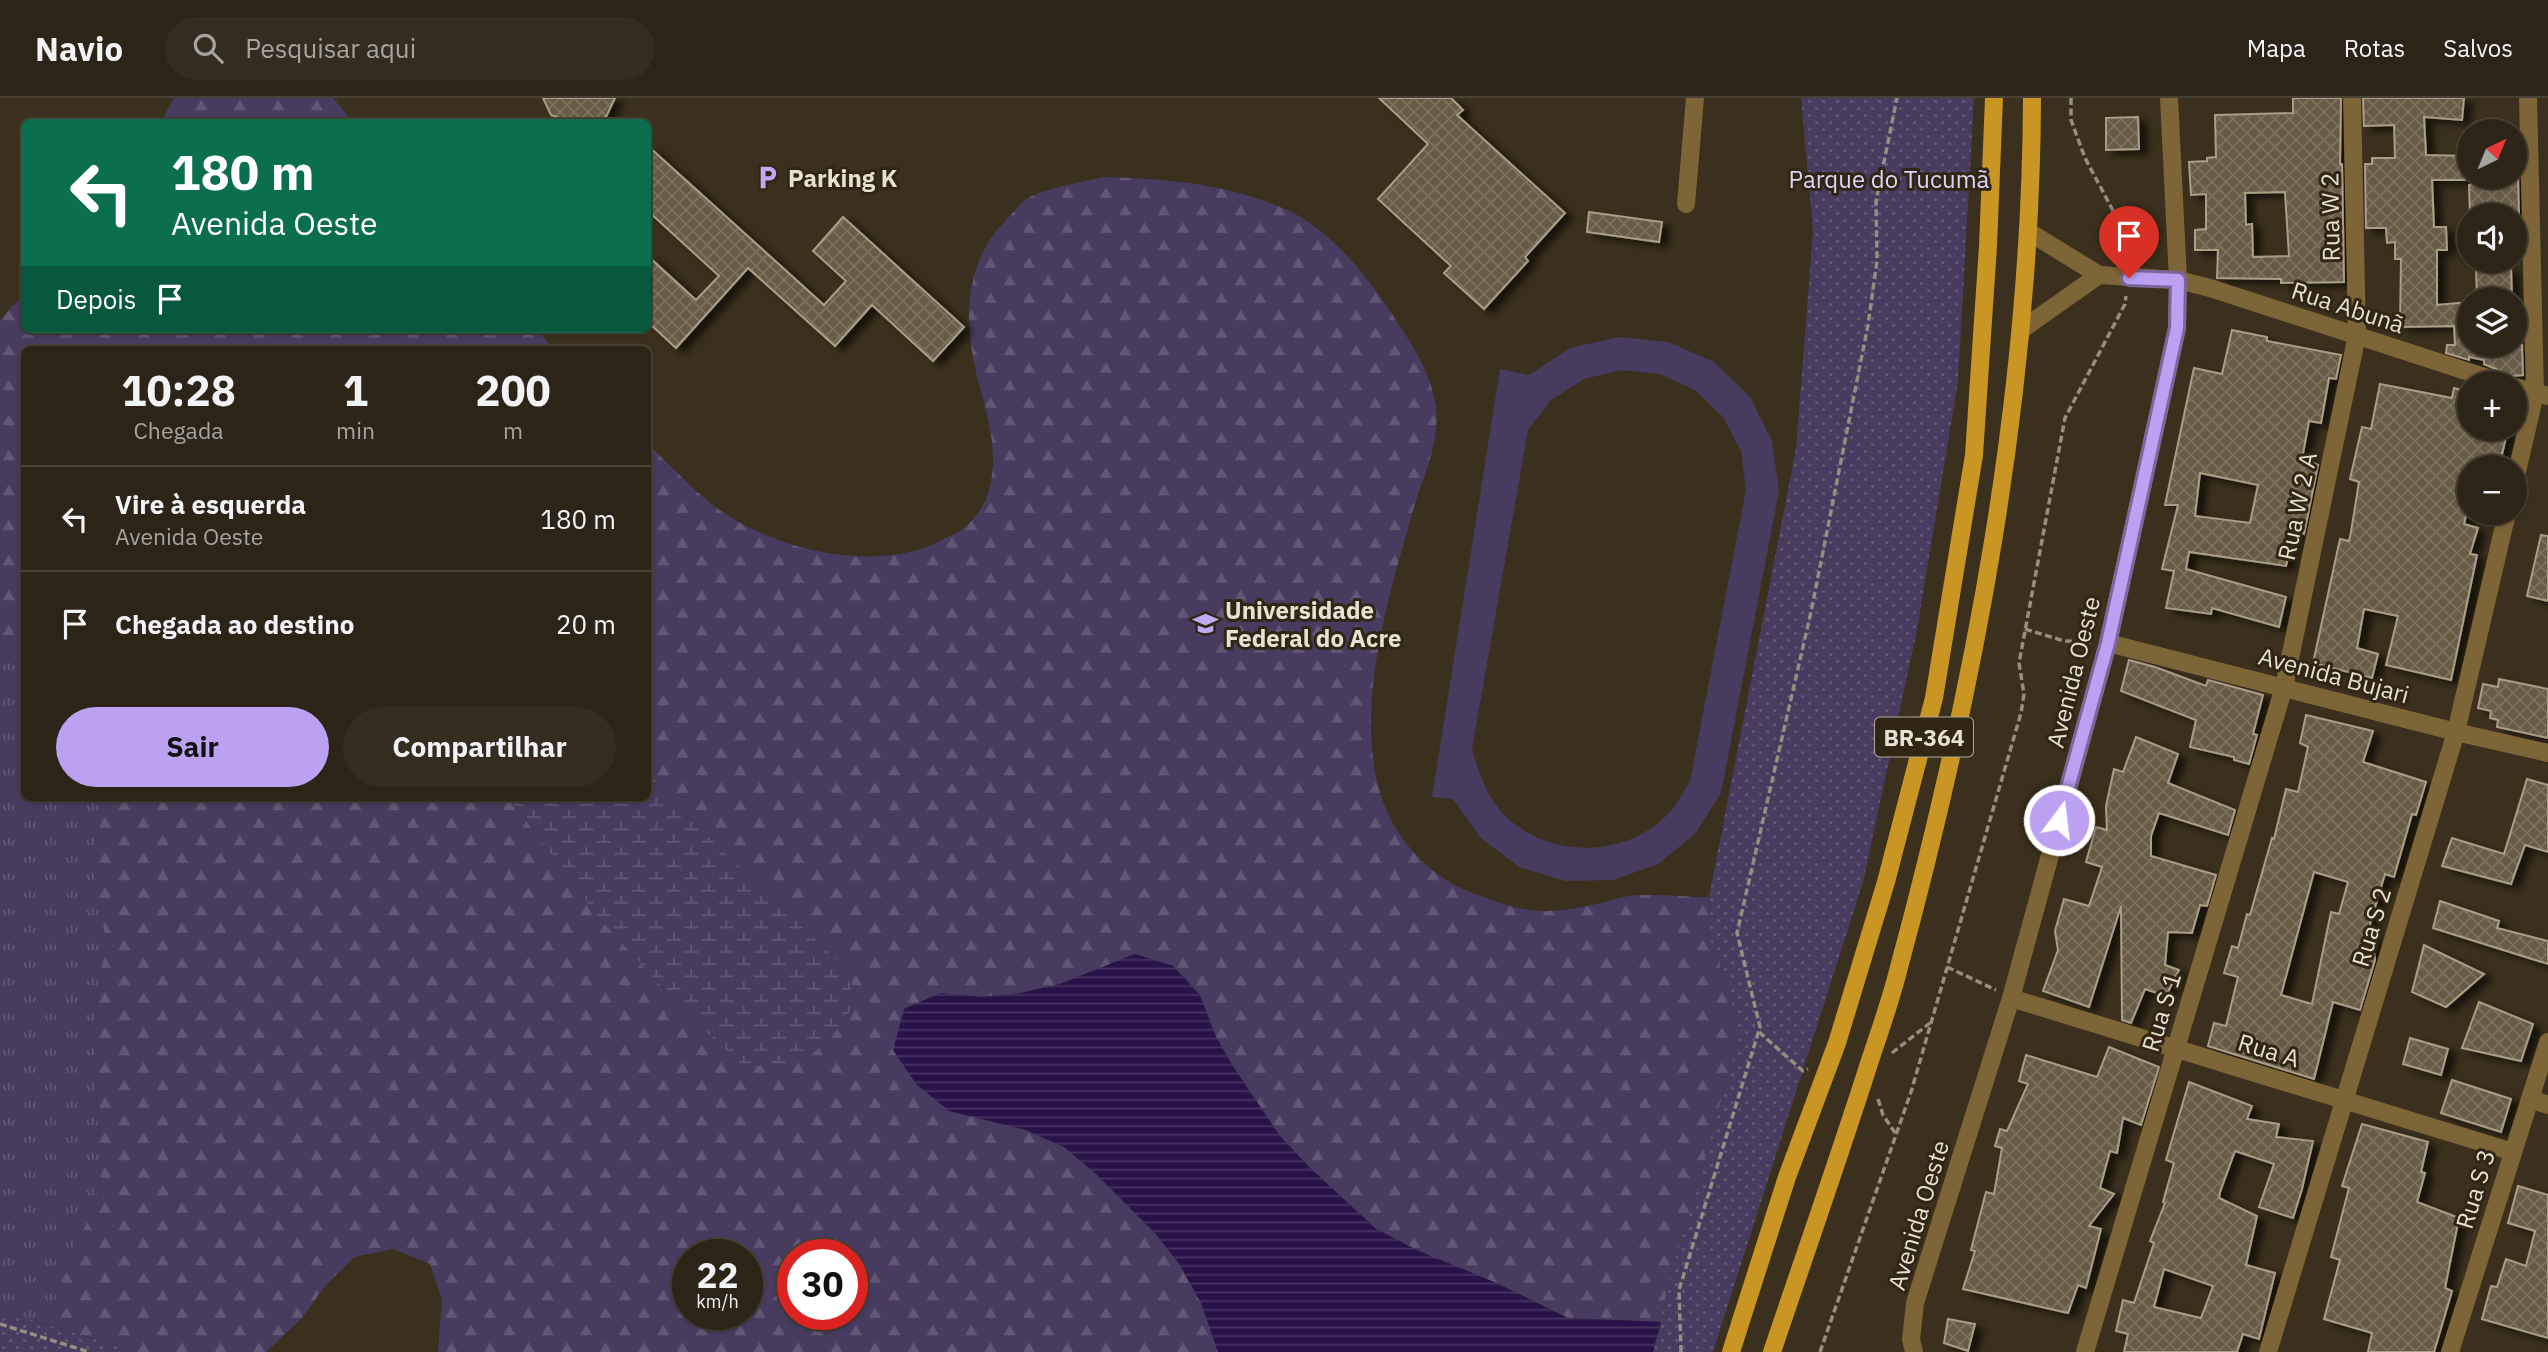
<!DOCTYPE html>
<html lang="pt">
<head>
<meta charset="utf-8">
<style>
	body { margin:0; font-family:"IBM Plex Sans",sans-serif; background:#342c1f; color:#f1f3f6; height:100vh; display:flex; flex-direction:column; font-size:26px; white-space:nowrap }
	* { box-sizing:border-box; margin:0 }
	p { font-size:23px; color:#a6a4a1 }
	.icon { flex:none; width:38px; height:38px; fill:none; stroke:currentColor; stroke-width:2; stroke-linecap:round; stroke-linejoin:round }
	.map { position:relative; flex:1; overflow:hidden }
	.panel { position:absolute; left:21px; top:248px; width:630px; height:455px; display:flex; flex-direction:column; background:#2c2416; border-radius:10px; box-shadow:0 2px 5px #0004,0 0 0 2px #484135 }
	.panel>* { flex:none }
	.top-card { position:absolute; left:21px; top:21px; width:630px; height:214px; border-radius:10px; box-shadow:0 2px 5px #0004,0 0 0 2px #484135; background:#0b6e4f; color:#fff; overflow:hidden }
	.needle { width:46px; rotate:43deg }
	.fabs { position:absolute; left:2457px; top:21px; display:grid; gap:14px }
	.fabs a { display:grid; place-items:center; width:70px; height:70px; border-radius:50%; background:#2c2416; box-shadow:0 2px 5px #0004,0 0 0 2px #484135; font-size:35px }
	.speed { position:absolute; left:672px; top:1141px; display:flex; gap:14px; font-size:35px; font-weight:700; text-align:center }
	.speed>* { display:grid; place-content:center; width:91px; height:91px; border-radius:50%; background:#2c2416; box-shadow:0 2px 5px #0004,0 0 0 2px #484135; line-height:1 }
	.speed small { font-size:18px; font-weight:400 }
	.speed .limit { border:10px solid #d22; background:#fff; color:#111 }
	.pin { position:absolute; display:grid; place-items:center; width:60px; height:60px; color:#fff; margin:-72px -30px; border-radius:50% 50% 50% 0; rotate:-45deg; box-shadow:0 0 7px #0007 }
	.pin .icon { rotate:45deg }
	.me { position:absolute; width:77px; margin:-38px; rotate:15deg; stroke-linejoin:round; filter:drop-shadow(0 0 5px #0008) }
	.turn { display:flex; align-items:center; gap:24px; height:147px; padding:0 35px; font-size:32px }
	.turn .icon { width:91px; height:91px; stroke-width:2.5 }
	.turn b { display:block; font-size:49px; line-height:60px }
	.then { display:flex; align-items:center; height:66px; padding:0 35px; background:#0003; gap:14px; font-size:26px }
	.eta { display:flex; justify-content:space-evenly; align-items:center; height:119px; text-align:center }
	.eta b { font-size:42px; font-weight:800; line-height:49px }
	.button { display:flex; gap:14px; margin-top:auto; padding:14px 35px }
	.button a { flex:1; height:80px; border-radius:42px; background:#bca0f2; color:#111; font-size:28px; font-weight:800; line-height:80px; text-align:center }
	.button a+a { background:#342c1f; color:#f1f3f6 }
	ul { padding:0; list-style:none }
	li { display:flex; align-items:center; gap:21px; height:105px; padding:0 35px; border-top:2px solid #484135 }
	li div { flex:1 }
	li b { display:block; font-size:26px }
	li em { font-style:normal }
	header { display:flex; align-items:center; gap:42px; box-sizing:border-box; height:98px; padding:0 35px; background:#2c2416; border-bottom:2px solid #484135 }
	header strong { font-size:33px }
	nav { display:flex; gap:38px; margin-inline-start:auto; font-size:24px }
	.search { width:490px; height:63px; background:#342c1f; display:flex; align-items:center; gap:18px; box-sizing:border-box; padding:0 24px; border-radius:38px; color:#a6a4a1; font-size:26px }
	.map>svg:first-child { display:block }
	.grass { fill:url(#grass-tufts) }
	.forest { fill:url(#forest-firs); fill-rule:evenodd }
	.wetland { fill:url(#wetland-marsh) }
	.park { fill:url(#park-dots) }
	.pitch { fill:#473c5f; fill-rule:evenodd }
	.water { fill:url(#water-rules) }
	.building { fill:url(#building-cross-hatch); stroke:#ab9e87; stroke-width:2; fill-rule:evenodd; filter:url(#shadow) }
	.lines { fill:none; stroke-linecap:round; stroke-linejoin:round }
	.path { stroke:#978e7f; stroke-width:3.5; stroke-dasharray:7 3.5; stroke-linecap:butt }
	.street { stroke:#7e6537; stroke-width:18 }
	.primary { stroke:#c99523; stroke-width:18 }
	.route-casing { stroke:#7a689d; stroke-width:18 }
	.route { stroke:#bca0f2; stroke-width:12 }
	.labels { text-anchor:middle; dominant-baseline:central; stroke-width:6; stroke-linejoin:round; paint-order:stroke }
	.shield { fill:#312613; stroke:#b0a89a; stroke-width:2 }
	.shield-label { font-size:23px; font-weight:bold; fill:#e7e0d4 }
	.poi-label { font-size:24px; font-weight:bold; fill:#e7e0d4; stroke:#312613; text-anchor:start }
	.park-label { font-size:24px; fill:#ddd3f8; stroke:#312613 }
	.street-label { font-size:24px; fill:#e7e0d4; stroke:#312613 }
</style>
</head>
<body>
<header>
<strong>Navio</strong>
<div class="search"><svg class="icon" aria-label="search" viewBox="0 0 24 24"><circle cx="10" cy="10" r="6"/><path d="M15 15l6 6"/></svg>Pesquisar aqui</div>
<nav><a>Mapa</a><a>Rotas</a><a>Salvos</a></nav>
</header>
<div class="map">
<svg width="2548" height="1254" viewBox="0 0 2548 1254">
	<defs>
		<pattern id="grass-tufts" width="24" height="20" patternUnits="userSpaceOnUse" patternTransform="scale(1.75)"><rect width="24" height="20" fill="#473c5f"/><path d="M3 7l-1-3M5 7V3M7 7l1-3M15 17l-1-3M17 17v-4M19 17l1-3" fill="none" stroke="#625875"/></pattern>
		<pattern id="forest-firs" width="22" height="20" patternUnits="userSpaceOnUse" patternTransform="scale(1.75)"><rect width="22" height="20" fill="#473c5f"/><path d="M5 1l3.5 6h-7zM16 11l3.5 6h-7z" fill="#625875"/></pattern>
		<pattern id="wetland-marsh" width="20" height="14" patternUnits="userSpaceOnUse" patternTransform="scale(1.75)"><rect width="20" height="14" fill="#473c5f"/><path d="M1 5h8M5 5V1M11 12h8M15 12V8" fill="none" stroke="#625875"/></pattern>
		<pattern id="park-dots" width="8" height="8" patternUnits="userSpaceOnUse" patternTransform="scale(1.75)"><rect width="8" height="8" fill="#473c5f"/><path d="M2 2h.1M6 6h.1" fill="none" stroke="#625875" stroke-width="1.8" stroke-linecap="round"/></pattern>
		<pattern id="water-rules" width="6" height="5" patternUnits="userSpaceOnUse" patternTransform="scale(1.75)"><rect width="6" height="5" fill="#29124a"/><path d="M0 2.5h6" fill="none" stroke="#483463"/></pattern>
		<pattern id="building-cross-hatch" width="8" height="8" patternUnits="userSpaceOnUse" patternTransform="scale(1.75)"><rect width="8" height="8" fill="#675b46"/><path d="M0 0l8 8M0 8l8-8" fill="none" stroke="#7d7260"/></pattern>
		<filter id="shadow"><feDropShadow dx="8" dy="4.5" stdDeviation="3.5" flood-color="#0009"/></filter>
	</defs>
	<rect width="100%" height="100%" fill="#3b301d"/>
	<polygon class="grass" points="24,523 24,700 102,700 95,762 98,802 106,842 95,915 94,955 101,1080 91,1117 72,1152 47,1226 0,1212 0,552"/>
	<g class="forest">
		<polygon points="174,0 333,0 353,24 161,24"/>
		<path d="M1104,79C1167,81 1232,86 1289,113C1331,133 1367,178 1392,216C1411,245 1431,274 1436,309C1440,346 1422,381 1412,416C1385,512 1336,664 1410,750C1424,766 1442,782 1463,791C1483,800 1517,812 1539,813C1554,814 1573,811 1587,808C1601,806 1615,800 1629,798C1654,795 1683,799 1709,799L1707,834L1727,885L1740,937L1670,1180L1661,1224L1568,1220L1494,1184L1419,1153L1376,1131L1308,1068L1280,1038L1234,970L1215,937L1200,897L1173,868L1135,856L1060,886L1020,895L981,899L941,895L904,911L949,1012L1026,1032L1064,1049L1095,1075L1155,1135L1180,1167L1201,1205L1218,1254H438L442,1202L430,1166L393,1151L354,1159L325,1188L302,1220L266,1254H136L47,1226L72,1152L91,1117L101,1080L94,955L95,915L106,842L98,802L94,762L102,700H509L598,819L691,920L852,876L676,708L648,673V346C673,370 698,398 727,417C783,453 878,475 940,443C947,439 957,436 964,430C972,424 986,406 988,396C1000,356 988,321 978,282C963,224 963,163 1009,119C1014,113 1021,104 1028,100C1046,90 1083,84 1104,79ZM688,1157H747V1216H688ZM793,1157H852V1216H793Z"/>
		<polygon points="24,196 24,231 536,231 555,252 24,252 24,523 0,552 0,222"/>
	</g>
	<polygon class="wetland" points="648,673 676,708 852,876 851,911 832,939 806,961 774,970 740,965 691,920 598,819 509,700 648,700"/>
	<g class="park">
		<polygon points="1801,0 1974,0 1958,283 1917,532 1863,784 1713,1254 1653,1254 1670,1180 1740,937 1727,885 1707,834 1709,799 1796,351 1813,133"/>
		<polygon points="0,1212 136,1254 0,1254"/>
	</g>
	<path class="pitch" d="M1619,239L1668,244L1714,264L1750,299L1772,343L1779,393L1721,695L1695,736L1658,766L1613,782L1565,783L1519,769L1481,740L1453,701L1432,699L1500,271L1529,277L1570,250ZM1621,272L1660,276L1695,292L1723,319L1741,353L1746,392L1690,683C1684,693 1678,706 1670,714C1626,761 1551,761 1505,718C1487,700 1479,675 1472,651L1528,332L1551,302L1584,281Z"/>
	<polygon class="water" points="1135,856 1173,868 1200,897 1215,937 1234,970 1280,1038 1308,1068 1376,1131 1419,1153 1494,1184 1568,1220 1661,1224 1653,1254 1218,1254 1201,1205 1180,1167 1155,1135 1095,1075 1064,1049 1026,1032 949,1013 916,986 893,952 904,911 941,895 981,899 1021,895 1060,886"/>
	<g class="building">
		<polygon points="543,0 615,0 606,19 593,24 570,24 551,17"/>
		<polygon points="1379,0 1451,0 1463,12 1457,17 1565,115 1525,159 1528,163 1484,211 1444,175 1451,168 1378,101 1428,46"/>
		<path d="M2293,0H2341L2340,66H2342L2344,184L2281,185V181L2217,180L2218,152H2195V132L2206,131V96L2191,97L2189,64L2207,63V60L2216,59L2215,17L2293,15ZM2285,94L2289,158L2253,159L2252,126L2246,127L2245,95Z"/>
		<polygon points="2363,0 2464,0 2462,22 2424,19 2426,57 2469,58 2469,82 2432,82 2434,129 2446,129 2447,152 2437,152 2437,207 2469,204 2469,247 2522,247 2523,277 2512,278 2484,266 2484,262 2469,259 2469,262 2446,255 2447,247 2455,247 2454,228 2400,229 2401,161 2395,161 2395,144 2387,145 2386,130 2366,130 2365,66 2372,66 2372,60 2395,60 2394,27 2364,28"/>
		<polygon points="2138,19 2139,51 2106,52 2106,20"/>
		<polygon points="648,48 824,207 846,183 813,153 843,119 964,229 933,263 872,207 835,248 748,170 676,250 648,224 648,158 696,202 719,178 648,113"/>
		<polygon points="2501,79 2518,79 2519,117 2470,117 2469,87 2502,86"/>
		<polygon points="1589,114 1662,124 1659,144 1587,134"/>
		<polygon points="2476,170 2511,170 2512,201 2477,201"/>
		<path d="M2232,232L2267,239V243L2341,257L2336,281L2329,280L2321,325L2309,323L2302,361L2318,367L2304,436L2295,434L2286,468L2189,454L2186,471L2286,499L2279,529L2212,510L2211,516L2166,510L2174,473L2162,471L2178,407H2165L2194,270L2222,276ZM2200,375L2258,387L2250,425L2195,418Z"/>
		<polygon points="2380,286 2452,300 2454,290 2469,294 2469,331 2508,331 2499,369 2469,369 2469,405 2464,426 2478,430 2470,456 2477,457 2451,582 2386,567 2398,518 2364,511 2357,550 2378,556 2372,580 2313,565 2340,441 2349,443 2351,434 2359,384 2350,381 2362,329 2371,331"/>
		<polygon points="2541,437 2548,438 2548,503 2527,498"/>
		<polygon points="2129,562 2155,569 2206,588 2208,582 2263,597 2253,636 2257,637 2249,666 2234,662 2234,659 2190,649 2196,622 2121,593"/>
		<polygon points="2499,581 2548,591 2548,640 2497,629 2498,622 2490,620 2491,613 2478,610 2483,586 2498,589"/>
		<path d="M2306,617L2373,633L2363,664L2426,684L2416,717L2412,716L2394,779L2385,776L2370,826L2375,862L2360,912L2333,904L2314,981L2208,948L2214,925L2226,928L2238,879L2224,875L2232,848L2238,850L2247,816L2250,817L2272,740L2274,741L2286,691L2298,694L2308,649L2300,645ZM2314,774L2348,784L2339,816L2331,814L2312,906L2281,897Z"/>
		<polygon points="2136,639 2178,656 2168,685 2235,712 2228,737 2159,715 2151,738 2151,758 2216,777 2207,808 2200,807 2192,835 2168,834 2165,867 2179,872 2166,898 2145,891 2131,925 2122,922 2121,808 2089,909 2043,893 2058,852 2055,833 2064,801 2089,808 2102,769 2086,764 2096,729 2107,732 2106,708 2114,671 2123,674"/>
		<polygon points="2527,681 2548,687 2548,754 2525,747 2511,786 2442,768 2452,740 2504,756"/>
		<polygon points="2440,803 2499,823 2497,830 2548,843 2548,866 2433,830"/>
		<polygon points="2424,847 2436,853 2484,876 2446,909 2412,894"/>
		<polygon points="2479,904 2533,926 2521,963 2462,950"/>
		<polygon points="2410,940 2448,951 2441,977 2403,966"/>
		<polygon points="2109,949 2159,969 2141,1027 2123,1020 2117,1055 2110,1053 2100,1090 2114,1096 2089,1128 2101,1131 2086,1190 2078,1187 2068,1215 1963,1191 1975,1153 1971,1152 1986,1094 1994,1096 2002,1050 1995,1048 2000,1031 2007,1033 2028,986 2019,983 2026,957 2097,979"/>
		<polygon points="2452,982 2511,1001 2501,1034 2441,1015"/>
		<path d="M2189,984L2252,1008L2247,1021L2279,1026L2276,1039L2313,1043L2302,1091L2293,1120L2259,1109L2274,1066L2235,1053L2220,1094L2219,1100L2257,1118L2246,1167L2275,1175L2259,1241L2243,1236L2237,1254H2124L2128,1236L2116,1233L2123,1202L2134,1205L2154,1145L2150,1143L2165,1105L2163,1104L2174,1065L2166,1062ZM2164,1171L2213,1188L2201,1220L2154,1209Z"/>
		<polygon points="2362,1026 2428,1044 2421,1074 2425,1075 2417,1104 2459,1120 2445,1190 2452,1193 2434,1254 2368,1254 2372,1235 2324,1221 2340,1162 2331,1159 2349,1090 2342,1088"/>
		<polygon points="2518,1088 2548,1097 2548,1240 2482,1221 2491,1188 2497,1189 2506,1161 2526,1168 2535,1133 2508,1125"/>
		<polygon points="1948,1221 1975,1226 1968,1253 1944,1245"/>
	</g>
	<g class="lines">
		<g class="path">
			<polyline points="2071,0 2071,22 2085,60 2118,122 2125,159"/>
			<polyline points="2025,531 2064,543 2091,544"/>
			<polyline points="1947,869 1996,892"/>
			<polyline points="1759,934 1803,973 1808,971"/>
			<polyline points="1892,955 1930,925"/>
			<polyline points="1878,1001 1883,1017 1896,1036"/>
			<polyline points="0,1226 89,1254"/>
			<polyline points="1681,1254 1679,1192 1760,929 1737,835 1811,514 1868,227 1877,163 1876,103 1897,0"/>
			<polyline points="1820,1254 1911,994 2021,615 2024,596 2019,565 2065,320 2125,206 2126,198"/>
		</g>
		<g class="street">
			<polyline points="1686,106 1695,0"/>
			<polyline points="2029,134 2099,177 2178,182 2210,190 2503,285"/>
			<polyline points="2021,232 2099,177"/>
			<polyline points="2515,289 2548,298"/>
			<polyline points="2515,382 2535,296 2528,0"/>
			<polyline points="2108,545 2456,634 2548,655"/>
			<polyline points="2011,900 2513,1054"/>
			<polyline points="2530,1001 2548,1007"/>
			<polyline points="1914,1254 1911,1241 1915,1205 2011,900 2108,545 2177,230 2178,182 2169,0"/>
			<polyline points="2085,1254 2284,589 2357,237 2352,0"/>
			<polyline points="2268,1254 2456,634 2507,415"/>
			<polyline points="2450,1254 2548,944"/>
		</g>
		<g class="primary">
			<polyline points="1731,1254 1787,1079 1837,945 1886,784 1934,600 1974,357 1988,148 1994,0"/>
			<path d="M1772,1254C1803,1162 1835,1071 1865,978C1876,943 1889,909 1898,873C1975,589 2031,295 2032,0"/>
		</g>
	</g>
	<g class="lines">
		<defs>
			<polyline id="route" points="2059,722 2108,545 2177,230 2178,182 2129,180"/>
		</defs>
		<use href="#route" class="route-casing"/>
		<use href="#route" class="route"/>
	</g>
	<defs>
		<symbol id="parking-bare" viewBox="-9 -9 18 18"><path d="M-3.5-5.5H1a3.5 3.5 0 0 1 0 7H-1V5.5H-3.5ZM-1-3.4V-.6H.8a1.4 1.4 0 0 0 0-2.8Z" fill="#bfa8f4" stroke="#312613" stroke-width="2.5" paint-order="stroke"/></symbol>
		<symbol id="university-bare" viewBox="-9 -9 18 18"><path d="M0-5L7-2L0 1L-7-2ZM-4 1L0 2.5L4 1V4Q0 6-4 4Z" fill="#bfa8f4" stroke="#312613" stroke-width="2.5" paint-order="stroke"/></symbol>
	</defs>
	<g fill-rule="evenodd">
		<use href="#parking-bare" x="750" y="62" width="35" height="35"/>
		<use href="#university-bare" x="1188" y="508" width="35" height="35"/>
	</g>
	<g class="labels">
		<rect class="shield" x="1875" y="619.5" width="98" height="39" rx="5"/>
		<g class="shield-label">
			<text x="1924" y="639">BR-364</text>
		</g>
		<g class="poi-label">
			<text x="788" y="80">Parking K</text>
			<text x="1225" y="512">Universidade<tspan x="1225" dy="28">Federal do Acre</tspan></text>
		</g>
		<g class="park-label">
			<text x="1889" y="81">Parque do Tucumã</text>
		</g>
		<g class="street-label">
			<text transform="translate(2330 119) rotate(-91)">Rua W 2</text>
			<text transform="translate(2348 209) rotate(18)">Rua Abunã</text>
			<text transform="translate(2297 408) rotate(-78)">Rua W 2 A</text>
			<text transform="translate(2073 574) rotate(-76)">Avenida Oeste</text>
			<text transform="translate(2334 577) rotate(15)">Avenida Bujari</text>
			<text transform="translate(2371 829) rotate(-73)">Rua S 2</text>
			<text transform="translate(2161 914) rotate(-73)">Rua S 1</text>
			<text transform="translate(2269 952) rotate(17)">Rua A</text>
			<text transform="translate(2475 1091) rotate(-73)">Rua S 3</text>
			<text transform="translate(1918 1117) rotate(-73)">Avenida Oeste</text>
		</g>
	</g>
</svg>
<div class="fabs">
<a><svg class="needle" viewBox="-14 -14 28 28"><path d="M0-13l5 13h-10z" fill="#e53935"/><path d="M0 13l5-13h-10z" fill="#a6a4a1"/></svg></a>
<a><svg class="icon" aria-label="sound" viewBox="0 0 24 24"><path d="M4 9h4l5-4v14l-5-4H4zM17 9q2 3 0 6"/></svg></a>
<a><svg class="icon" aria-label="layers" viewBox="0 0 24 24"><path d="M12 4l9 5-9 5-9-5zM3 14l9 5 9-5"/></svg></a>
<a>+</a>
<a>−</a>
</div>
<div class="speed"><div>22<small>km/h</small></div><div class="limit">30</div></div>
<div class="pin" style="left:2129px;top:180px;background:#d93025"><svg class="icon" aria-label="arrive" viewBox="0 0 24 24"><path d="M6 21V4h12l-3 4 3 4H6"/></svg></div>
<svg class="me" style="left:2059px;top:722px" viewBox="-20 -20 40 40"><circle r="17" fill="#bca0f2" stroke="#fff" stroke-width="3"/><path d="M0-11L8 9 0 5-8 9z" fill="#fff"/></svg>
<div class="top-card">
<div class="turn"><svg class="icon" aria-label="left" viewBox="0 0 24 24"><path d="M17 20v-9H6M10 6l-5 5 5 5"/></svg><div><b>180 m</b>Avenida Oeste</div></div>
<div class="then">Depois<svg class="icon" aria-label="arrive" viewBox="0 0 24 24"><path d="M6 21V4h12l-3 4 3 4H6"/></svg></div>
</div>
<section class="panel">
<div class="eta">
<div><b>10:28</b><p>Chegada</p></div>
<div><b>1</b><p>min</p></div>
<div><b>200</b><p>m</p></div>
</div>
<ul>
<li><svg class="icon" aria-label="left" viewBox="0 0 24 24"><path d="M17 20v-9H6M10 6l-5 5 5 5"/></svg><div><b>Vire à esquerda</b><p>Avenida Oeste</p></div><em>180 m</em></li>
<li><svg class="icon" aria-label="arrive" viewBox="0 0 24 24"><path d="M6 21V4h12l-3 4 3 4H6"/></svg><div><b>Chegada ao destino</b></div><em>20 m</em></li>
</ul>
<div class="button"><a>Sair</a><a>Compartilhar</a></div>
</section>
</div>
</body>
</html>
